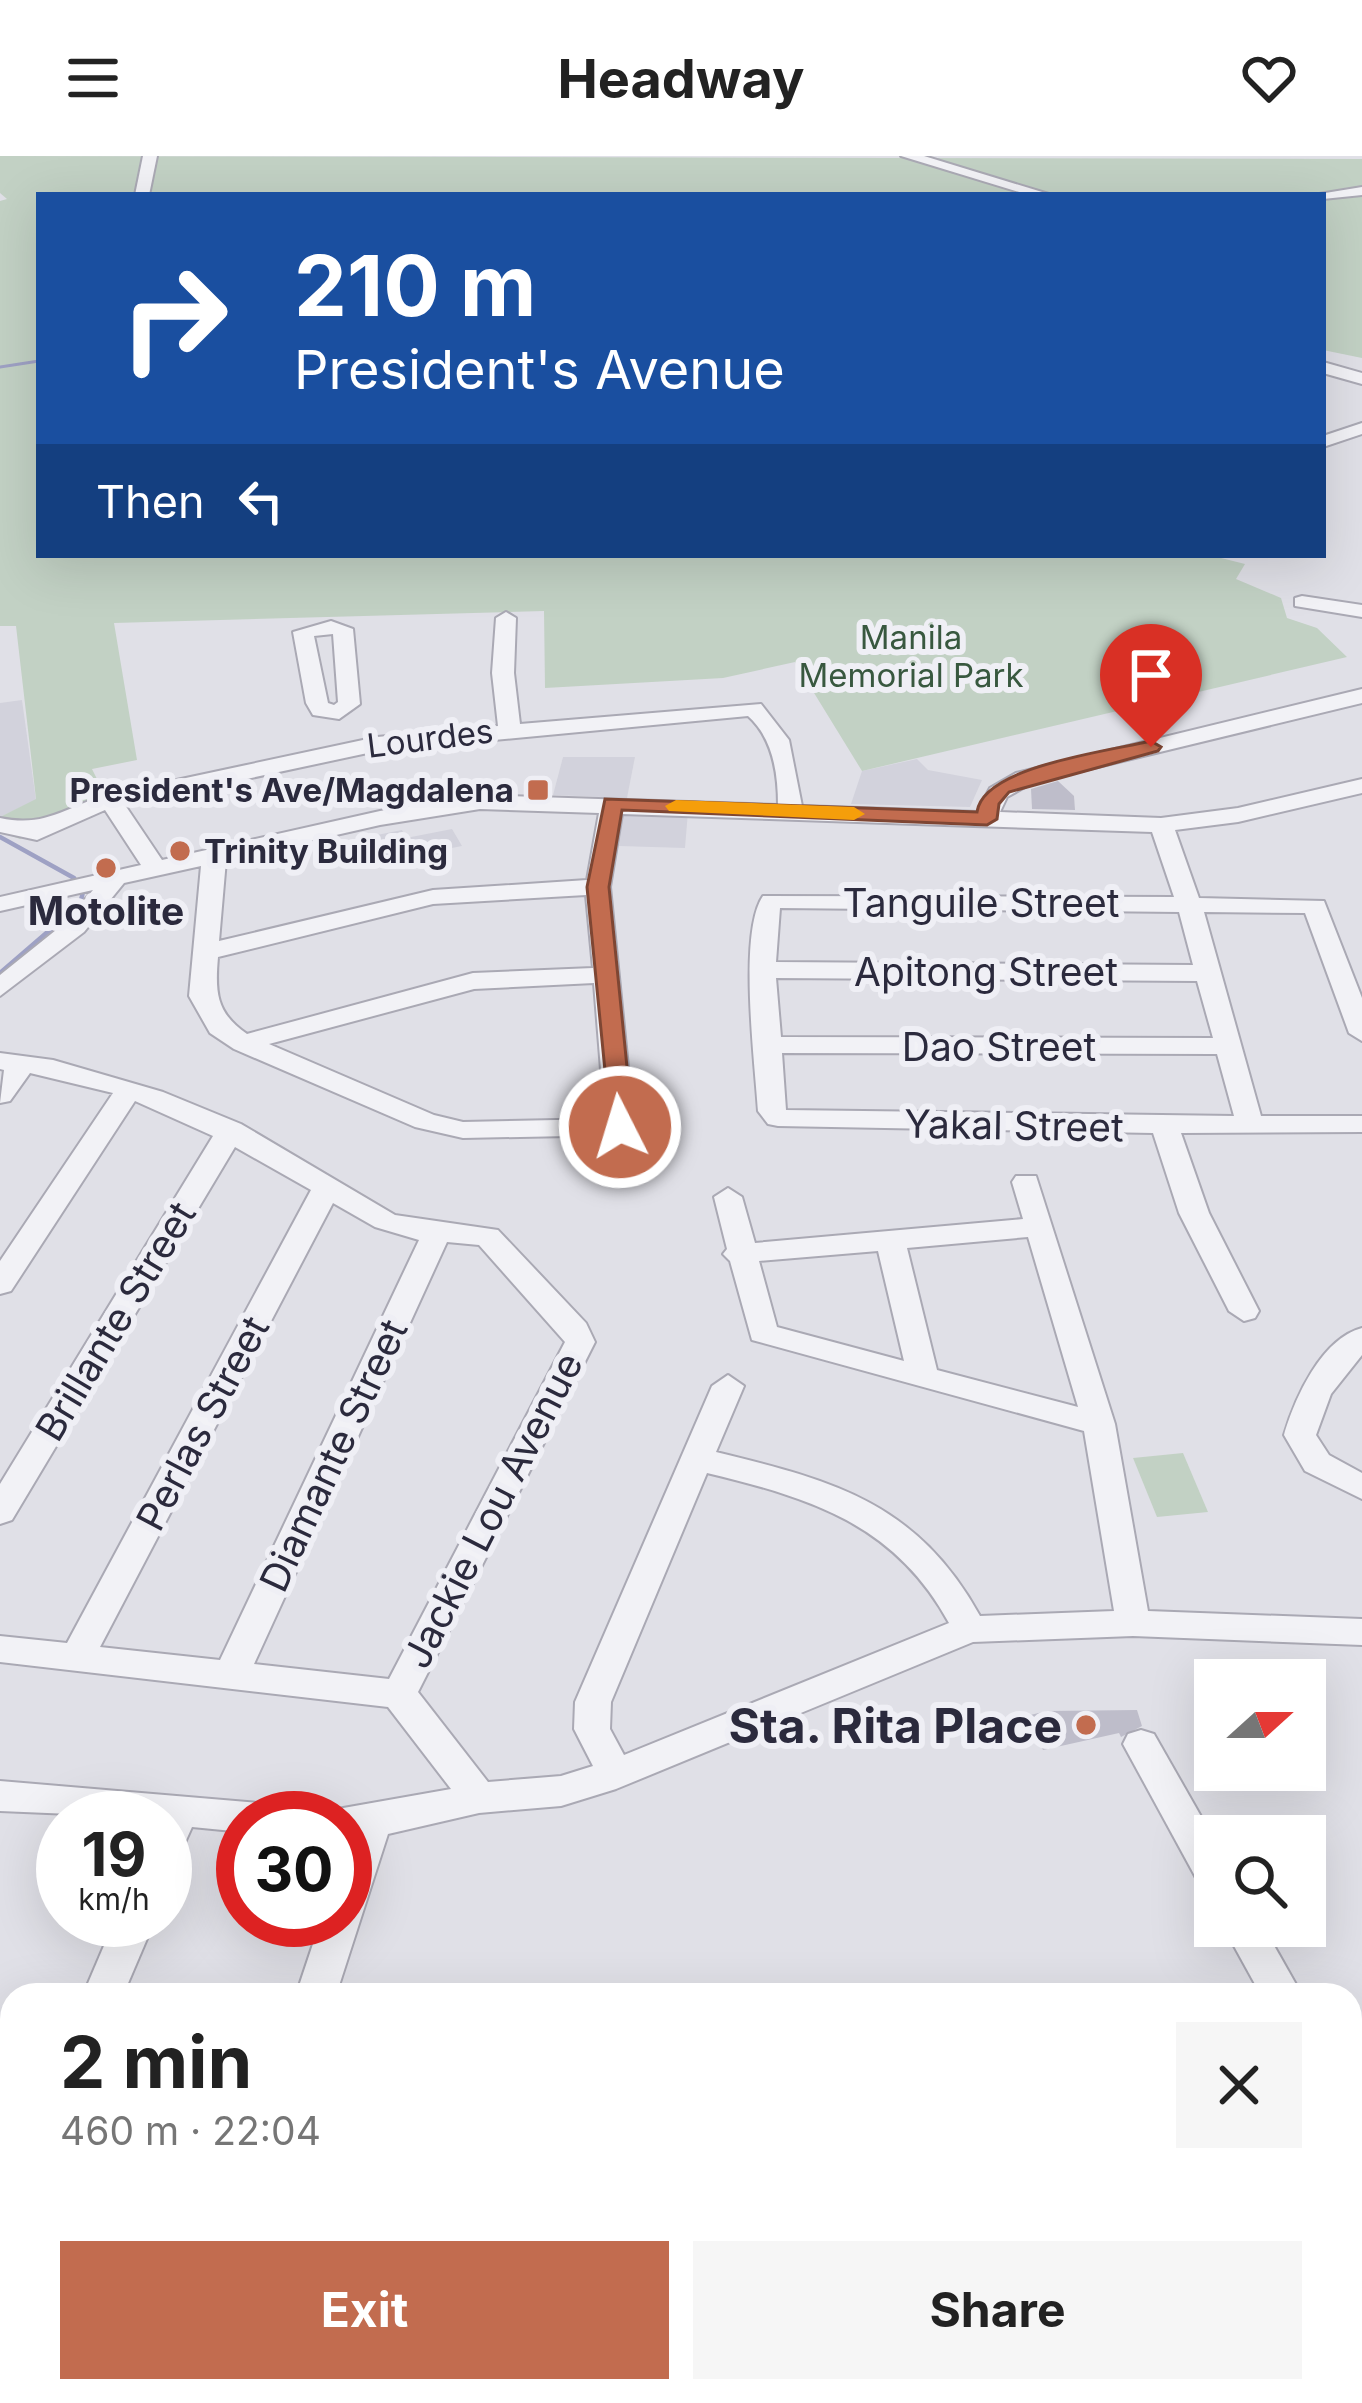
<!DOCTYPE html>
<html lang="en">
<head>
<meta charset="utf-8">
<style>
	body { margin:0; font-family:Inter,sans-serif; background:#f6f6f6; color:#222; height:100vh; display:flex; flex-direction:column; font-size:45px; white-space:nowrap }
	* { box-sizing:border-box; margin:0 }
	p { font-size:39px; color:#767676 }
	.icon { flex:none; width:66px; height:66px; fill:none; stroke:currentColor; stroke-width:2; stroke-linecap:round; stroke-linejoin:round }
	.map { position:relative; flex:1; overflow:hidden }
	.drawer { position:absolute; left:0px; top:1827px; width:1362px; height:420px; display:flex; flex-direction:column; background:#fff; border-radius:36px 36px 0 0; box-shadow:0 12px 48px #0002 }
	.drawer>* { flex:none }
	.top-card { position:absolute; left:36px; top:36px; width:1290px; height:366px; border-radius:0px; box-shadow:0 12px 48px #0002; background:#1a4fa0; color:#fff; overflow:hidden }
	.needle { width:78px; rotate:69deg }
	.fabs { position:absolute; left:1194px; top:1503px; display:grid; gap:24px }
	.fabs a { display:grid; place-items:center; width:132px; height:132px; border-radius:0px; background:#fff; box-shadow:0 12px 48px #0002; font-size:60px }
	.speed { position:absolute; left:36px; top:1635px; display:flex; gap:24px; font-size:60px; font-weight:700; text-align:center }
	.speed>* { display:grid; place-content:center; width:156px; height:156px; border-radius:50%; background:#fff; box-shadow:0 12px 48px #0002; line-height:1 }
	.speed small { font-size:30px; font-weight:400 }
	.speed .limit { border:18px solid #d22; background:#fff; color:#111 }
	.pin { position:absolute; display:grid; place-items:center; width:102px; height:102px; color:#fff; margin:-123px -51px; border-radius:50% 50% 50% 0; rotate:-45deg; box-shadow:0 0 12px #0007 }
	.pin .icon { rotate:45deg }
	.me { position:absolute; width:132px; margin:-66px; rotate:355deg; stroke-linejoin:round; filter:drop-shadow(0 0 9px #0008) }
	.turn { display:flex; align-items:center; gap:42px; height:252px; padding:0 60px; font-size:54px }
	.turn .icon { width:156px; height:156px; stroke-width:2.5 }
	.turn b { display:block; font-size:84px; line-height:102px }
	.then { display:flex; align-items:center; height:114px; padding:0 60px; background:#0003; gap:24px; font-size:45px }
	.round { display:grid; place-items:center; flex:none; width:126px; height:126px; border-radius:0px; background:#f6f6f6 }
	.overview { display:flex; align-items:center; justify-content:space-between; height:204px; padding:0 60px }
	h1 { font-size:72px; font-weight:700; line-height:90px }
	.primary-button { display:flex; gap:24px; margin-top:auto; padding:24px 60px }
	.primary-button a { flex:1; height:138px; border-radius:0px; background:#c26c4f; color:#fff; font-size:48px; font-weight:700; line-height:138px; text-align:center }
	.primary-button a+a { background:#f6f6f6; color:#222 }
	header { display:flex; justify-content:space-between; align-items:center; height:156px; padding:0 60px; background:#fff; font-size:54px; font-weight:700 }
	.map>svg:first-child { display:block }
	.built { fill:#d2d2dc }
	.green { fill:#c2d1c4 }
	.lines { fill:none; stroke-linecap:round; stroke-linejoin:round }
	.stream-far1 { stroke:#9ea1c4; stroke-width:3 }
	.stream { stroke:#9ea1c4; stroke-width:4.5 }
	.building { fill:#bebdca }
	.minor-casing { stroke:#aaa9b4; stroke-width:4 }
	.minor { fill:#f2f2f6; fill-rule:evenodd }
	.route { fill:#c26c4f; stroke:#7e4633; stroke-width:3 }
	.slow { fill:#f59e0b }
	.poi-dot { fill:#c26c4f; stroke:#efeff5; stroke-width:4.5 }
	.labels { text-anchor:middle; dominant-baseline:central; stroke-width:12; stroke-linejoin:round; paint-order:stroke }
	.far-park-label { font-size:33px; fill:#38583f; stroke:#efeff5 }
	.far-street-label { font-size:33px; fill:#2b2a3d; stroke:#efeff5 }
	.far-poi-label { font-size:33px; font-weight:bold; fill:#2b2a3d; stroke:#efeff5; text-anchor:end }
	.street-label { font-size:39px; fill:#2b2a3d; stroke:#efeff5 }
	.poi-label { font-size:39px; font-weight:bold; fill:#2b2a3d; stroke:#efeff5 }
	.near-poi-label { font-size:48px; font-weight:bold; fill:#2b2a3d; stroke:#efeff5; text-anchor:end }
</style>
</head>
<body>
<header><svg class="icon" aria-label="menu" viewBox="0 0 24 24"><path d="M4 6h16M4 12h16M4 18h16"/></svg>Headway<svg class="icon" aria-label="heart" viewBox="0 0 24 24"><path d="M12 20l-8-8c-3-5 5-10 8-4 3-6 11-1 8 4z"/></svg></header>
<div class="map">
<svg width="1362" height="2247" viewBox="0 0 1362 2247">
	<rect width="100%" height="100%" fill="#e0e0e7"/>
	<g class="built">
		<polygon points="22,544 36,644 0,661 0,547"/>
		<polygon points="563,601 635,601 627,642 553,639"/>
		<polygon points="917,603 928,614 982,624 970,651 851,648 862,615"/>
		<polygon points="624,655 688,656 685,692 619,690"/>
		<polygon points="452,673 462,690 344,713 335,695 380,687 377,679 402,674 406,682"/>
	</g>
	<g class="green">
		<polygon points="0,0 1362,3 1362,202 1323,194 1323,39 39,39 39,399 1209,399 1245,408 1236,423 1281,442 1287,462 1317,472 1347,501 862,615 795,506 723,522 545,532 544,455 114,467 137,604 92,613 106,641 20,683 0,676 0,661 36,643 16,470 0,470 0,45 7,43 0,37"/>
		<polygon points="1183,1297 1208,1356 1157,1361 1133,1302"/>
		<polygon points="1350,2195 1362,2198 1362,2247 1075,2247 1077,2235 1350,2235"/>
	</g>
	<g class="lines">
		<polyline class="stream-far1" points="0,211 39,205"/>
		<polyline class="stream" points="0,681 74,722 83,736 80,748 0,817"/>
	</g>
	<g class="building">
		<polygon points="1058,625 1074,640 1075,654 1032,653 1031,633"/>
		<polygon points="1137,1554 1142,1570 1121,1581 1119,1577 1043,1594 1026,1560 1047,1555"/>
	</g>
	<g class="lines">
		<defs>
			<g id="minor">
				<polygon points="143,0 157,0 149,39 135,39"/>
				<polygon points="901,0 924,0 1052,39 1029,39"/>
				<polygon points="1362,31 1362,39 1323,43 1323,39 1313,39"/>
				<polygon points="1323,206 1362,217 1362,228 1323,217"/>
				<polygon points="1362,267 1362,278 1323,291 1323,280"/>
				<polygon points="1302,440 1362,449 1362,461 1295,450 1295,442"/>
				<path d="M506,456L516,462L514,517L520,568L761,548L789,584L802,650L977,656L990,632L1016,617L1362,533V547L1032,627L1007,641L1000,656L1161,662L1238,652L1362,623V637L1238,666L1175,674L1199,742L1324,745L1362,842V885L1349,877L1305,757L1204,756L1261,960H1362V976L1181,977L1209,1057L1259,1155L1255,1162L1244,1165L1229,1155L1179,1057L1153,977L778,970L768,968L758,955C755,907 738,776 763,740L1174,741L1152,676L622,658L610,731L634,971L620,979L463,982L415,971L234,893L210,877L189,840L201,710L124,727L84,776L0,840V819L66,766L93,734L0,755V741L141,709L105,654L37,684L0,676V662C48,672 65,650 111,638L377,581L498,570L492,517L496,462ZM748,560C773,582 778,617 778,649L480,639L380,655L162,704L125,649L377,595ZM480,653L599,657L587,724L433,734L219,785L226,704L380,669ZM586,739L593,812L473,817L247,878C216,857 215,836 218,801L433,748ZM780,752L1179,756L1193,809L776,806ZM776,822L1197,825L1213,882L781,881ZM594,827L605,963L463,966L434,959L269,888L474,833ZM782,897L1217,898L1234,960L786,954Z"/>
				<path d="M331,465L353,473L360,548L339,563L313,559L306,547L293,476ZM333,478L338,546L334,549L328,547L314,480Z"/>
				<path d="M0,897L53,904L163,936L241,968L395,1059L498,1074L586,1167L595,1186L418,1536L488,1626L561,1620L593,1610L574,1573L575,1546L712,1230L728,1219L744,1230L716,1296C835,1325 917,1347 980,1460L1114,1455L1084,1275L752,1184L730,1105L723,1098L727,1093L714,1041L728,1032L742,1041L755,1087L1023,1063L1012,1026L1016,1020H1036L1115,1268L1148,1455L1362,1463V1489L1133,1480L973,1486L616,1633L561,1650L479,1657L388,1678L336,1839H296L321,1764H345L349,1680H345V1662H328L332,1654L451,1633L388,1551L0,1506V1480L67,1487L311,1034L235,991L12,1364L0,1368V1328L213,980L135,945L11,1135L0,1138V1105L113,937L30,917L10,945L0,947L4,914L0,913ZM333,1047L375,1071L419,1084L220,1504L100,1491ZM1028,1081L1078,1251L937,1214L907,1092ZM447,1086L479,1089L565,1186L389,1523L254,1508ZM878,1095L904,1205L777,1171L759,1105ZM707,1317C811,1342 895,1368 949,1467L624,1599L610,1573L611,1546Z"/>
				<path d="M1362,1172V1199L1331,1238L1316,1279L1329,1299L1362,1317V1343L1305,1315L1284,1279C1295,1242 1321,1183 1362,1172Z"/>
				<polygon points="1141,1574 1154,1578 1215,1685 1215,1736 1201,1731 1123,1588 1128,1578"/>
				<polygon points="0,1625 258,1647 271,1651 277,1662 243,1662 243,1676 192,1671 178,1702 165,1706 165,1662 0,1655"/>
				<polygon points="115,1764 155,1764 123,1839 83,1839"/>
				<polygon points="1223,1770 1263,1770 1302,1839 1261,1839"/>
				<polygon points="1350,1936 1362,1938 1362,1976 1350,1974"/>
				<polygon points="12,2038 12,2103 0,2107 0,2043"/>
				<polygon points="161,2235 207,2235 203,2247 157,2247"/>
				<polygon points="390,2235 436,2235 433,2247 387,2247"/>
				<polygon points="921,2235 967,2235 964,2247 918,2247"/>
			</g>
		</defs>
		<use href="#minor" class="minor-casing"/>
		<use href="#minor" class="minor"/>
	</g>
	<path class="route" d="M1151,585L1161,591L1158,595L1009,636L999,648L997,663L987,669L622,654L609,731L633,971L629,976H611L587,731L605,643L977,656C983,610 1110,595 1151,585Z"/>
	<polygon class="slow" points="676,644 854,651 865,658 854,664 669,655 665,650"/>
	<g class="poi-dot">
		<rect x="526" y="622" width="24" height="24" rx="6"/>
		<circle cx="180" cy="695" r="12"/>
		<circle cx="106" cy="712" r="12"/>
		<circle cx="1086" cy="1569" r="12"/>
	</g>
	<g class="labels">
		<g class="far-park-label">
			<text x="911" y="481">Manila<tspan x="911" dy="38">Memorial Park</tspan></text>
		</g>
		<g class="far-street-label">
			<text transform="translate(430 582) rotate(-7)">Lourdes</text>
		</g>
		<g class="far-poi-label">
			<text x="514" y="634">President's Ave/Magdalena</text>
			<text x="204" y="695" text-anchor="start">Trinity Building</text>
		</g>
		<g class="street-label">
			<text x="981" y="746">Tanguile Street</text>
			<text x="986" y="815">Apitong Street</text>
			<text x="999" y="890">Dao Street</text>
			<text transform="translate(1014 969) rotate(1)">Yakal Street</text>
			<text transform="translate(115 1165) rotate(-59)">Brillante Street</text>
			<text transform="translate(202 1267) rotate(-62)">Perlas Street</text>
			<text transform="translate(333 1299) rotate(-65)">Diamante Street</text>
			<text transform="translate(492 1354) rotate(-63)">Jackie Lou Avenue</text>
		</g>
		<g class="poi-label">
			<text x="106" y="754">Motolite</text>
		</g>
		<g class="near-poi-label">
			<text x="1062" y="1569">Sta. Rita Place</text>
		</g>
	</g>
</svg>
<div class="fabs">
<a><svg class="needle" viewBox="-14 -14 28 28"><path d="M0-13l5 13h-10z" fill="#e53935"/><path d="M0 13l5-13h-10z" fill="#767676"/></svg></a>
<a><svg class="icon" aria-label="search" viewBox="0 0 24 24"><circle cx="10" cy="10" r="6"/><path d="M15 15l6 6"/></svg></a>
</div>
<div class="speed"><div>19<small>km/h</small></div><div class="limit">30</div></div>
<div class="pin" style="left:1151px;top:591px;background:#d93025"><svg class="icon" aria-label="arrive" viewBox="0 0 24 24"><path d="M6 21V4h12l-3 4 3 4H6"/></svg></div>
<svg class="me" style="left:620px;top:971px" viewBox="-20 -20 40 40"><circle r="17" fill="#c26c4f" stroke="#fff" stroke-width="3"/><path d="M0-11L8 9 0 5-8 9z" fill="#fff"/></svg>
<div class="top-card">
<div class="turn"><svg class="icon" aria-label="right" viewBox="0 0 24 24"><path d="M7 20v-9h11M14 6l5 5-5 5"/></svg><div><b>210 m</b>President's Avenue</div></div>
<div class="then">Then<svg class="icon" aria-label="left" viewBox="0 0 24 24"><path d="M17 20v-9H6M10 6l-5 5 5 5"/></svg></div>
</div>
<section class="drawer">
<div class="overview"><div><h1>2 min</h1><p>460 m · 22:04</p></div><a class="round"><svg class="icon" aria-label="close" viewBox="0 0 24 24"><path d="M6 6l12 12M18 6L6 18"/></svg></a></div>
<div class="primary-button"><a>Exit</a><a>Share</a></div>
</section>
</div>
</body>
</html>
